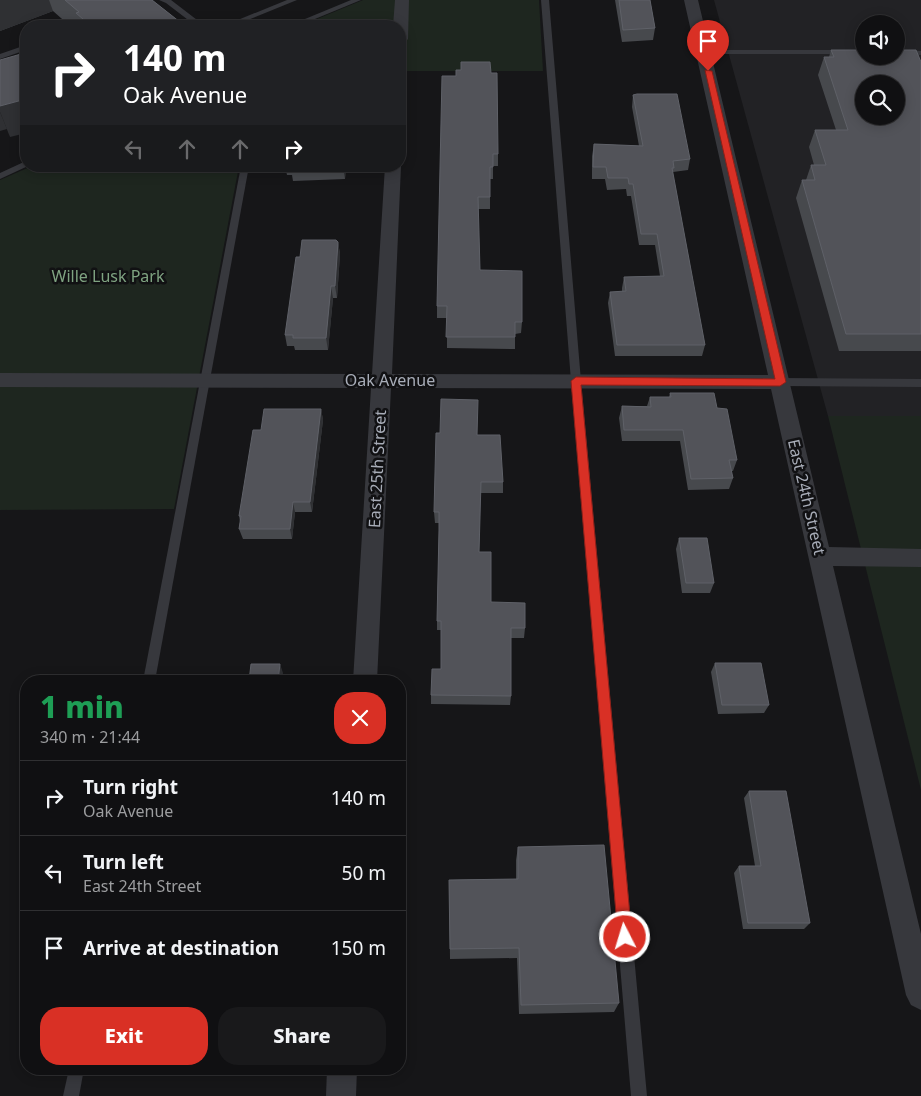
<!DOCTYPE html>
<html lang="en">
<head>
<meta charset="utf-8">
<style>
	body { margin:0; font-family:"Noto Sans",sans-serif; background:#19191b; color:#f1f3f6; height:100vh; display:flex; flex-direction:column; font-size:19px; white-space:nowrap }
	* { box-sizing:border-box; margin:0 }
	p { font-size:16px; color:#9c9d9f }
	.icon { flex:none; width:28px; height:28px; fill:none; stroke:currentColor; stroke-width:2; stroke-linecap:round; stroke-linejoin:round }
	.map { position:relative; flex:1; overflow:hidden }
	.panel { position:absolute; left:20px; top:675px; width:386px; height:400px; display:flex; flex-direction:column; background:#101012; border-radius:20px; box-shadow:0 2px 12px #0003,0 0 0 1px #303032 }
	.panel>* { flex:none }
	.guide { position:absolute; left:20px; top:20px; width:386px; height:152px; border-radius:20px; box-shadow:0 2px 12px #0003,0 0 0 1px #303032; background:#202124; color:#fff; overflow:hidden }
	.buttons { position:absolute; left:855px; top:15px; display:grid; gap:10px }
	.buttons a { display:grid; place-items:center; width:50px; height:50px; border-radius:50%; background:#101012; box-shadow:0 2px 12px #0003,0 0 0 1px #303032; font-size:25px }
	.pin { position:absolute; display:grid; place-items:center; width:42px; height:42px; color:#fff; margin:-51px -21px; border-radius:50% 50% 50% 0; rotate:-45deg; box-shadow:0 0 5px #0007 }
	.pin .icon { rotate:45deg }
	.me { position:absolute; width:55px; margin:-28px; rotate:355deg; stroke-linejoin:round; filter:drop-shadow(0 0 4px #0008) }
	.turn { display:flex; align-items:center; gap:18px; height:105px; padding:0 20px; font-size:22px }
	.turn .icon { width:65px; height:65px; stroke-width:2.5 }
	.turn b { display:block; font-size:35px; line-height:42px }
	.lanes { display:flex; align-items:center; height:48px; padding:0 20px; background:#0003; justify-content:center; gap:25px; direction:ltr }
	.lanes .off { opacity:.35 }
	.round { display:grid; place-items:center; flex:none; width:52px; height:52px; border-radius:20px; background:#19191b }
	.headline { display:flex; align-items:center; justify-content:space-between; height:85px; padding:0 20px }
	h1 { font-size:30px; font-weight:800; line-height:38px; color:#1e9e55 }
	.primary-button { display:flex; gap:10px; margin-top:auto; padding:10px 20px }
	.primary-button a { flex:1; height:58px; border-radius:20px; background:#d93025; color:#fff; font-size:20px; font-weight:800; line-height:58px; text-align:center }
	.primary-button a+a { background:#19191b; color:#f1f3f6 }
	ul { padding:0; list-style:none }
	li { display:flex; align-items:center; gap:15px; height:75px; padding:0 20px; border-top:1px solid #303032 }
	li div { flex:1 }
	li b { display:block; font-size:19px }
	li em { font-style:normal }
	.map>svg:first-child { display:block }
	.built { fill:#222225; fill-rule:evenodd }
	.green { fill:#1e261f }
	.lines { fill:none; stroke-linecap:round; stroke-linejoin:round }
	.service { fill:#37383d; fill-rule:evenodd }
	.minor { fill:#37383d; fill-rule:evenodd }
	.wall { fill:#47494d }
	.shaded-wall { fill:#2f3033 }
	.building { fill:#525359; stroke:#5f6168; fill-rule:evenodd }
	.route { fill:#d93025; stroke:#8d1f18 }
	.labels { text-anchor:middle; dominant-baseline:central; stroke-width:5; stroke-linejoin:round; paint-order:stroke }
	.park-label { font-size:16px; fill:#7fa381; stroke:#111113 }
	.street-label { font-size:16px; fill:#a8adb8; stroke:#111113 }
</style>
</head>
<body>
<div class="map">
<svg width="921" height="1096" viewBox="0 0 921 1096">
	<rect width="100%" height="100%" fill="#161618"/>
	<path class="built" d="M714,0H921V416H828ZM864,24H896V56H864ZM864,84H896V116H864Z"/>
	<g class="green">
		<polygon points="363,0 539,0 543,71 400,71 400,26 300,26"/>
		<polygon points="32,166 239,166 174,509 0,510 0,180"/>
		<polygon points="828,416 921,416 921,790"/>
	</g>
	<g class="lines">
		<g class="service">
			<polygon points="159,0 171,0 201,23 208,26 196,26 166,3"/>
			<polygon points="287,0 297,0 233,26 223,26"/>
			<polygon points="351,0 361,0 298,26 288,26"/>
			<polygon points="541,0 549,0 581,381 647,1096 631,1096 571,381"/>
			<polygon points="26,45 26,50 0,59 0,54"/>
			<rect x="700" y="50" width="164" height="4"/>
			<polygon points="896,50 921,51 921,55 896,54"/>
			<polygon points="26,161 26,166 28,166 0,179 0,173"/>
			<polygon points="241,166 249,166 155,681 143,681"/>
			<polygon points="780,378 921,379 921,387 780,386 775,382"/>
			<polygon points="69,1069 84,1069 79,1096 63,1096"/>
		</g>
		<g class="minor">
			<polygon points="395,0 409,0 408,39 405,42 400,44 400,26 393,26"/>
			<polygon points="684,0 698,0 829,547 921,549 921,567 833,566 921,934 921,1010 911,1005 906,995 771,389 391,388 377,681 353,681 371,388 0,387 0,373 372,374 385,166 400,166 400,164 401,166 392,374 768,375"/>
			<polygon points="327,1069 357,1069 356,1096 326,1096"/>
		</g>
	</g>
	<g class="wall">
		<polygon points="0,0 152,0 185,26 70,26 53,11 0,31"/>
		<polygon points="615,0 650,0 655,28 653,40 622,42"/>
		<polygon points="831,50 921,62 921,351 839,351 796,198 802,180 806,180 811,165 814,165 809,147 815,130 836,130 818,75 824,57 829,57"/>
		<polygon points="491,73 498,154 498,166 493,166 493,179 490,179 490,209 478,209 480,270 522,322 521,333 515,334 515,349 447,348 447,318 437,318 437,306 456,76"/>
		<polygon points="633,95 690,159 688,170 673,172 673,174 705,345 702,356 615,356 608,303 610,292 622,292 622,288 624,277 660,276 655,245 639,245 631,196 627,196 626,189 607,190 605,179 592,179 592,156 594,144 639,146 632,107"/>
		<polygon points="285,166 346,166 345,179 293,181 292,175 287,175"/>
		<polygon points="338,242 340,254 337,298 333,298 328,350 295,350 294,346 287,346 285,335"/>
		<polygon points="670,393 717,408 737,460 733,471 731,471 733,478 729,489 688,490 680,441 622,441 619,418 622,406 647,406 650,397 669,397"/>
		<polygon points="321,409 323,420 312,512 295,512 292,539 243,539 239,529 240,522 239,516 261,430"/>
		<polygon points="477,435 503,482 503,493 480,493 479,552 491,602 525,628 524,638 511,638 511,696 510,705 431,704 431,695 441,669 441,630 437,630 437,621 439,533 439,523 435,523 434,512"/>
		<polygon points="679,538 714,583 710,593 682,593 676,549"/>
		<polygon points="715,663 769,705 764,713 718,714 711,672"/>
		<polygon points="749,791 810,923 804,929 743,929 734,873 739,866 755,866 744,798"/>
		<polygon points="518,847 619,1003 614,1012 519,1014 517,958 450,959 449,880 516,879 516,860"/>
	</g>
	<g class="shaded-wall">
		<polygon points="0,0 49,0 53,11 0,31"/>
		<polygon points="26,99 26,133 10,137 0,112 0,106"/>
		<polygon points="0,112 7,129 0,131"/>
		<polygon points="343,166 346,166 345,179 343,167"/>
		<polygon points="338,242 340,254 337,298 335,286"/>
		<polygon points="331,286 333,298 328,350 326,338"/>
		<polygon points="321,409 323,420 312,512 310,502"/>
		<polygon points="293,502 295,512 292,539 290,529"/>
		<polygon points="280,664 283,673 282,681 278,681"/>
	</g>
	<g class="building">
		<polygon points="65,0 152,0 185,26 91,26 76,13 79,12"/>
		<polygon points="619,0 650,0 655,28 623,30"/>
		<path d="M831,50H864V56H896V50H916L921,62V334H846L802,180H815L811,165H826L815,130H848L824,57H834ZM864,84H896V116H864Z"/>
		<polygon points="21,54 26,65 26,99 0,106 0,60"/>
		<polygon points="461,62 490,62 491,73 497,73 498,154 493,154 493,167 490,167 490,197 478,197 480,270 522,271 522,322 515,322 515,337 446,337 447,306 437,306 442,76 456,76 456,70 461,70"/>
		<polygon points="637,94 677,94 690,159 673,161 674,168 672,168 705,345 617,345 610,292 626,291 624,277 664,276 657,234 641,234 633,184 629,184 628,178 608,178 606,167 593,167 594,144 643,146 633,95"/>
		<polygon points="292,166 343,166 343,167 291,168"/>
		<polygon points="302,240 336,240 338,242 335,286 331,286 326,338 293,338 293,335 285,335 296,257 300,257"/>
		<polygon points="670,393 714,393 717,408 727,409 737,460 729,460 733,478 691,479 683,430 624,430 622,406 651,407 650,397 671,397"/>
		<polygon points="441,399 478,400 477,435 500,435 503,482 481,482 479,552 491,552 491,602 525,603 525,628 511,628 511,696 431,695 432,669 441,669 441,621 437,621 439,530 439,512 434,512 436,433 440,433"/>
		<polygon points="264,409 321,409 310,502 293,502 290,529 239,529 241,516 239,516 253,430 261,430"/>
		<polygon points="679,538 707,538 714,583 686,583"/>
		<polygon points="715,663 761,663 769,705 722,705"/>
		<polygon points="251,664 280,664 278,681 249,681"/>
		<polygon points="749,791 786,791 810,923 748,923 739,866 761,866"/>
		<polygon points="604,845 619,1003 521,1005 519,948 450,949 449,880 518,879 518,847"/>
	</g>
	<polygon class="route" points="705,70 712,71 786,382 780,386 581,385 632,937 630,942 625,944 620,942 618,937 571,381 576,377 775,379"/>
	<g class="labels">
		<g class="park-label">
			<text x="108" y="276">Wille Lusk Park</text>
		</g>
		<g class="street-label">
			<text x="390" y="380">Oak Avenue</text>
			<text transform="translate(377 469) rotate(-87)">East 25th Street</text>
			<text transform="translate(807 497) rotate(77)">East 24th Street</text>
		</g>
	</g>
</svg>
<div class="buttons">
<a><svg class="icon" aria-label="sound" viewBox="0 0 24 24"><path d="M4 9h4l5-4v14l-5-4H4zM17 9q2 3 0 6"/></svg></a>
<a><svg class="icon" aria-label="search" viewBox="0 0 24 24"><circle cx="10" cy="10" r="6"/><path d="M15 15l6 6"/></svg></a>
</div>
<div class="pin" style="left:708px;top:71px;background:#d93025"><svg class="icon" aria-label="arrive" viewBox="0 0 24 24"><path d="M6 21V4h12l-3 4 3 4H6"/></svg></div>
<svg class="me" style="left:625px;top:937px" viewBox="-20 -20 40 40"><circle r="17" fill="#d93025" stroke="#fff" stroke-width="3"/><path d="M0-11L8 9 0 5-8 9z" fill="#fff"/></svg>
<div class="guide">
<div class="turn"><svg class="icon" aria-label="right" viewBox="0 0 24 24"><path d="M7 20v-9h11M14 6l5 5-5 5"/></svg><div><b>140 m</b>Oak Avenue</div></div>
<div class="lanes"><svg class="icon off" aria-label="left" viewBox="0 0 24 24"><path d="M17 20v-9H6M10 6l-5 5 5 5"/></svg><svg class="icon off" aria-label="ahead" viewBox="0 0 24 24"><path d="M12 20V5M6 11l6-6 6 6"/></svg><svg class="icon off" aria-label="ahead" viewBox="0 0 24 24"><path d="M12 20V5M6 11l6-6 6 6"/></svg><svg class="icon" aria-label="right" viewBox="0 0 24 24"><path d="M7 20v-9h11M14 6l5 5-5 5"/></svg></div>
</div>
<section class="panel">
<div class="headline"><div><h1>1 min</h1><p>340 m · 21:44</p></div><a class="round" style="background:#d93025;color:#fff"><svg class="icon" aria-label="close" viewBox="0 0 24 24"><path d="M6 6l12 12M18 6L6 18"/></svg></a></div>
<ul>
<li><svg class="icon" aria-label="right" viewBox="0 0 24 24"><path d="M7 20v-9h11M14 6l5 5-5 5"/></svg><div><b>Turn right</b><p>Oak Avenue</p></div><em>140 m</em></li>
<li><svg class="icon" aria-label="left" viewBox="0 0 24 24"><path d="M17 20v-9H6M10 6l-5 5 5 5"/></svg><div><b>Turn left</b><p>East 24th Street</p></div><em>50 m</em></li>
<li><svg class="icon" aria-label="arrive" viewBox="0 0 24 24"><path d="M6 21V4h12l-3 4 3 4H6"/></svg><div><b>Arrive at destination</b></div><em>150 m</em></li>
</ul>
<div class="primary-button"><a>Exit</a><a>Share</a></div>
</section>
</div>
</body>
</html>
